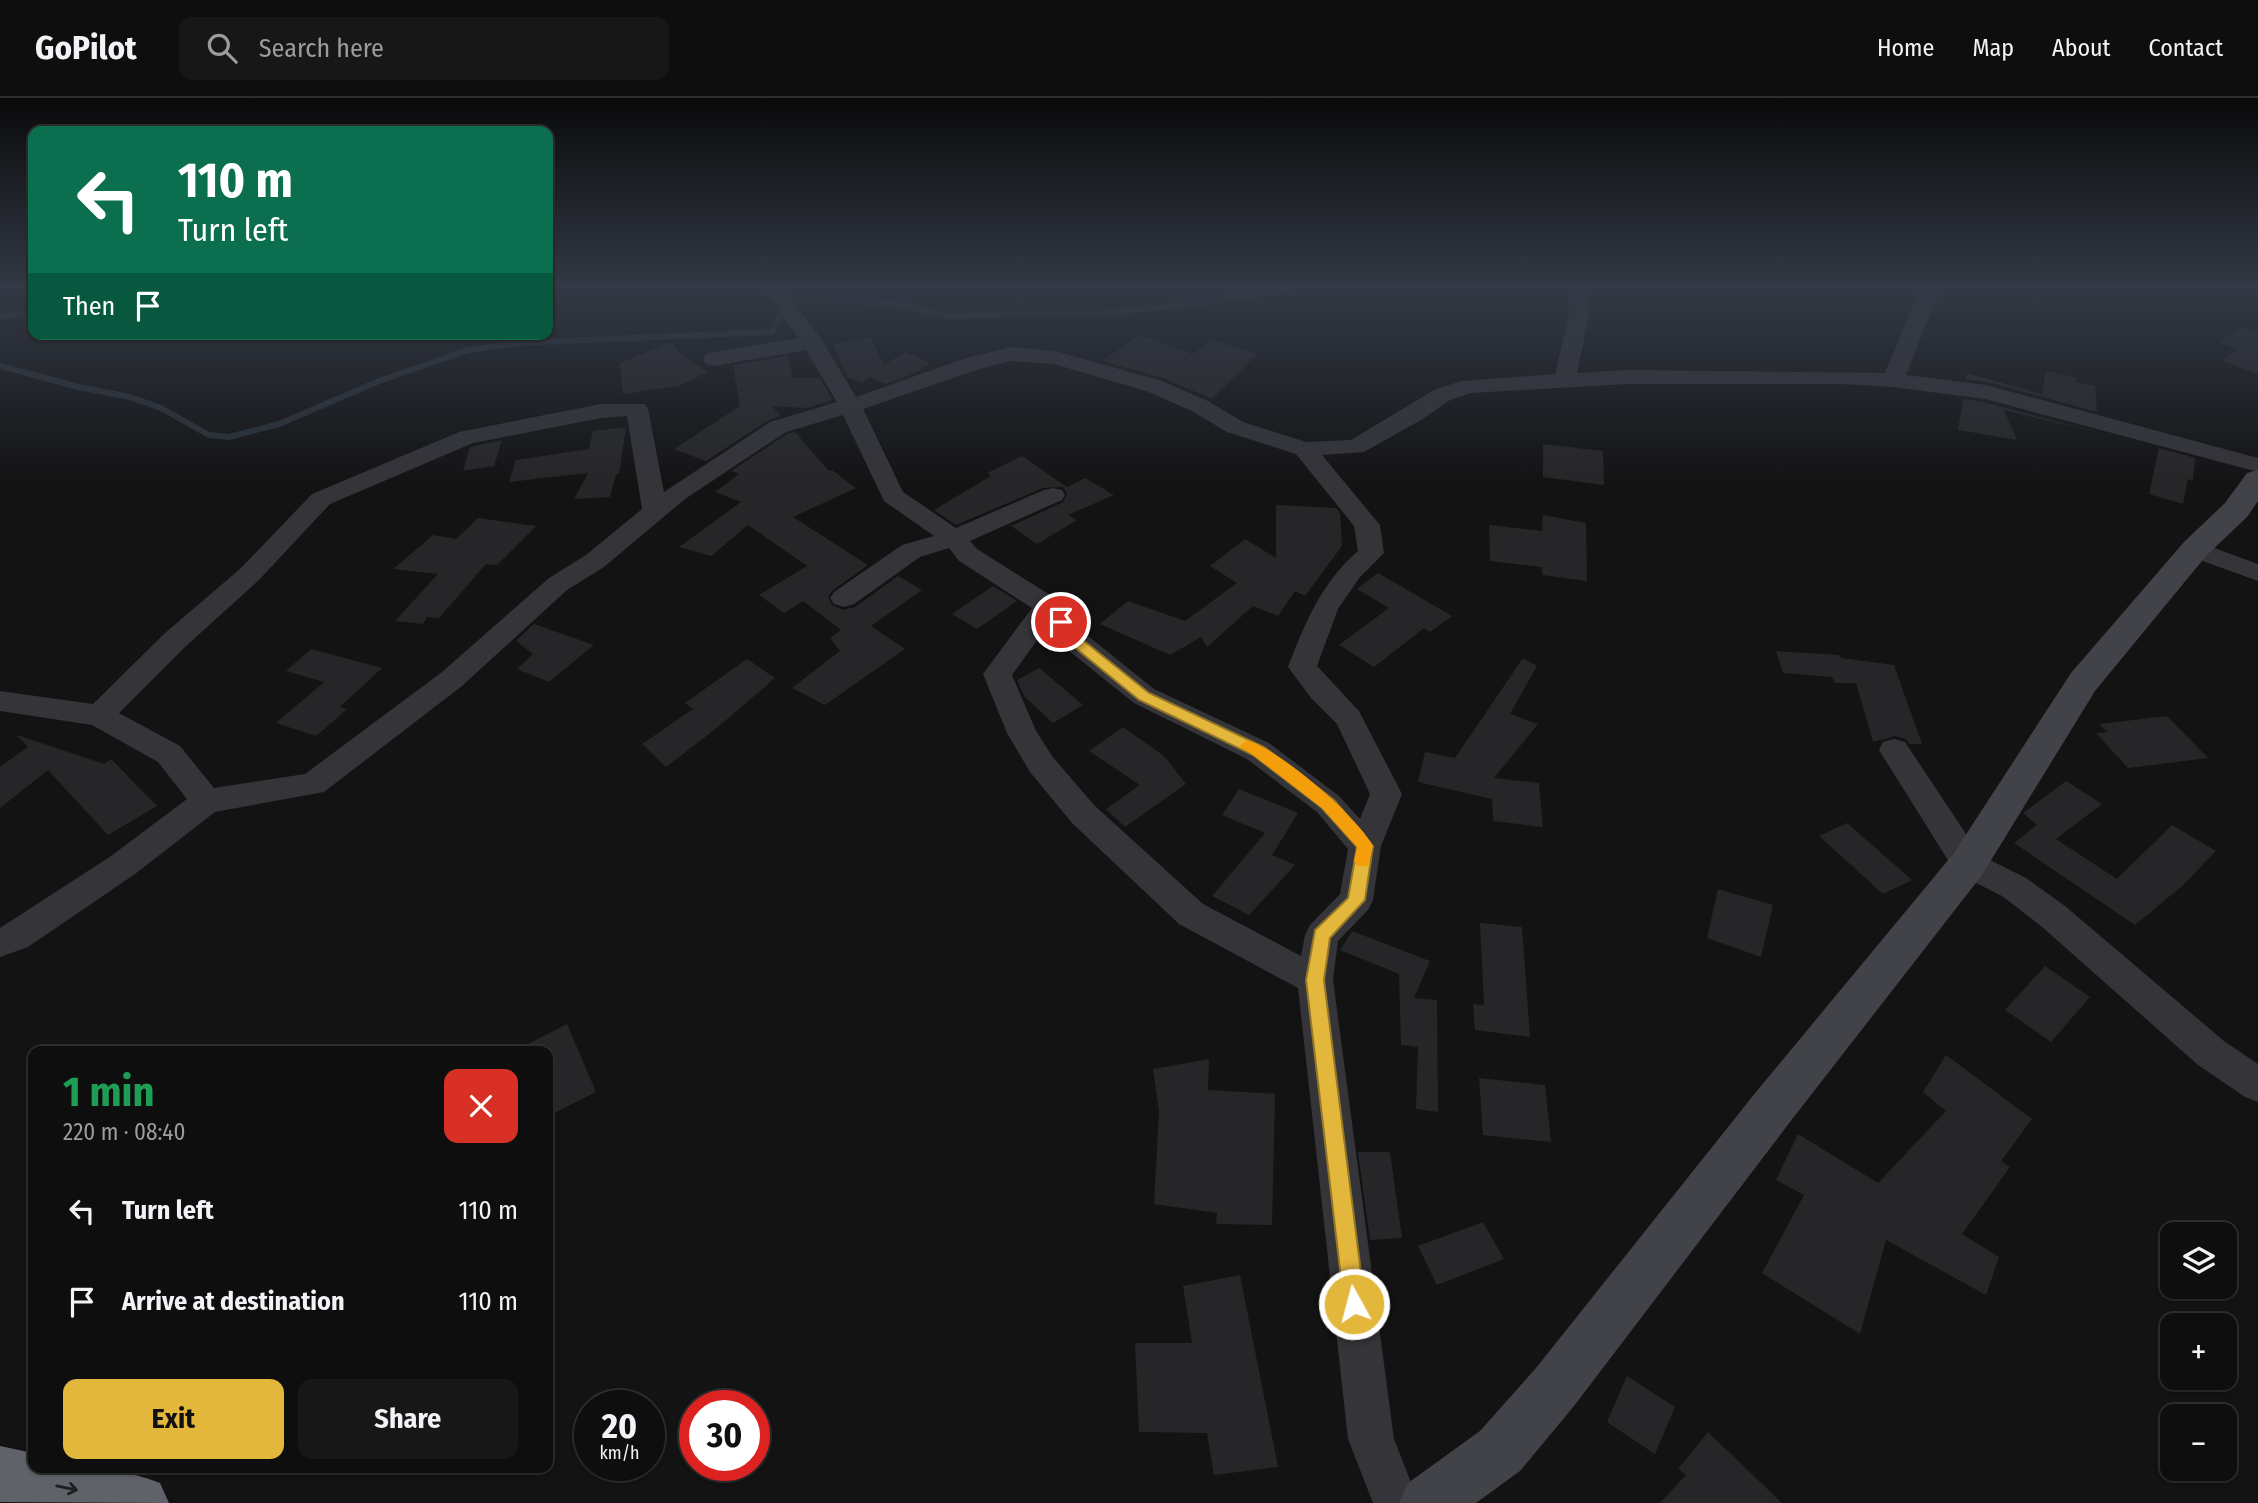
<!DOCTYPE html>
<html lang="en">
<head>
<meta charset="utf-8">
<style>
	body { margin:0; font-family:"Fira Sans Condensed",sans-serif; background:#171718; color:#f1f3f6; height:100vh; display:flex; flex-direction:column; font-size:26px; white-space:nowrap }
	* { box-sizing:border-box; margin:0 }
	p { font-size:23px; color:#9b9c9e }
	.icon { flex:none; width:38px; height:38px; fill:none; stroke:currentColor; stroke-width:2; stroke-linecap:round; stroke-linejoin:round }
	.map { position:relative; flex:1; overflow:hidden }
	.drawer { position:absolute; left:28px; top:948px; width:525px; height:427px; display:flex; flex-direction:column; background:#0e0e0f; border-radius:14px; box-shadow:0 2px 5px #0004,0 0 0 2px #2e2e2f }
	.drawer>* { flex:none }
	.banner { position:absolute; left:28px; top:28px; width:525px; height:214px; border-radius:14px; box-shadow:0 2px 5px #0004,0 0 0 2px #2e2e2f; background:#0b6e4f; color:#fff; overflow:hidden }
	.buttons { position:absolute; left:2160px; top:1124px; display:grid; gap:14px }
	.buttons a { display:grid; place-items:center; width:77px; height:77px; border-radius:14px; background:#0e0e0f; box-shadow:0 2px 5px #0004,0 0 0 2px #2e2e2f; font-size:35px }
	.speed { position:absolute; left:574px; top:1292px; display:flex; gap:14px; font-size:35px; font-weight:700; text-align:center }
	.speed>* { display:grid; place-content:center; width:91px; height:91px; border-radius:50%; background:#0e0e0f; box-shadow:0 2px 5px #0004,0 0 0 2px #2e2e2f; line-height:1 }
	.speed small { font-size:18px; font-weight:400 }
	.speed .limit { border:10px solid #d22; background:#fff; color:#111 }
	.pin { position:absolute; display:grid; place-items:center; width:60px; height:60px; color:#fff; margin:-30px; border:4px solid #fff; border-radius:50%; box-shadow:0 2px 7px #0007 }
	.me { position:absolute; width:77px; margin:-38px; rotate:353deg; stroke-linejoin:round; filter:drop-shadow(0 0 5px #0008) }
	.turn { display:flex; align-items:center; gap:24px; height:147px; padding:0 35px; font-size:32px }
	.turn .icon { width:91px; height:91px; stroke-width:2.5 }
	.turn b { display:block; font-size:49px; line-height:60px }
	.then { display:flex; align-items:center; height:66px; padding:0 35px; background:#0003; gap:14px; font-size:26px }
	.round { display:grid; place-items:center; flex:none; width:74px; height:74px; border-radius:14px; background:#171718 }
	.overview { display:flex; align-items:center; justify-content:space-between; height:119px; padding:0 35px }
	h1 { font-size:42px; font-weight:700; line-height:52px; color:#1e9e55 }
	.action { display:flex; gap:14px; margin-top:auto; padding:14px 35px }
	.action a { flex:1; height:80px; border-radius:14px; background:#e3b63c; color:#111; font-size:28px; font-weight:700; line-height:80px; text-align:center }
	.action a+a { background:#171718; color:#f1f3f6 }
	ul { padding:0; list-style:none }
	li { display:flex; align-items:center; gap:21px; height:91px; padding:0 35px }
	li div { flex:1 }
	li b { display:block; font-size:26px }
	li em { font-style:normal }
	header { display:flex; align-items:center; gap:42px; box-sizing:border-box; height:98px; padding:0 35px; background:#0e0e0f; border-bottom:2px solid #2e2e2f }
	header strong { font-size:33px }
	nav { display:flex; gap:38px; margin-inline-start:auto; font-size:24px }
	.search { width:490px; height:63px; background:#171718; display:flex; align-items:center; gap:18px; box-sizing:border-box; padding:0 24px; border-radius:14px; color:#9b9c9e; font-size:26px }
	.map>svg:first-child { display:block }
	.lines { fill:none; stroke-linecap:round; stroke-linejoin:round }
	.stream { stroke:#2a3037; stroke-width:6 }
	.building { fill:#262628 }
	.street { fill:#343439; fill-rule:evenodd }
	.secondary { fill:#424348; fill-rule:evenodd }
	.highway { fill:#606269; fill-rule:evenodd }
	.oneway { stroke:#1e1f21 }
	.route { fill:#e3b63c; stroke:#947627; stroke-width:2 }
	.slow { fill:#f59e0b }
</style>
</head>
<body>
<header>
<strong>GoPilot</strong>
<div class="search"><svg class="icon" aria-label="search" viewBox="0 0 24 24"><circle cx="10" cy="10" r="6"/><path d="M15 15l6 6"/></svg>Search here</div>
<nav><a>Home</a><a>Map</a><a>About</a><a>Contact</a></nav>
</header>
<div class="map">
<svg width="2258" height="1405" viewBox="0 0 2258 1405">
	<rect width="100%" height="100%" fill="#131314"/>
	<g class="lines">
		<g class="stream">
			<polyline points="0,218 33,216"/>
			<polyline points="0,268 79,289 130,299 161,310 209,337 229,339 279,326 379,283 468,252 517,245 772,234 788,201 892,205 946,218 1103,215 1188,207 1291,190"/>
		</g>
	</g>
	<g class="building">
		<polygon points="2243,229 2258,234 2258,276 2223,263 2237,251 2218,244"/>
		<polygon points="1140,237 1192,256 1212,242 1257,256 1212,301 1163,280 1102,263"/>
		<polygon points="870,239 884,267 905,254 931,265 915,275 886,286 870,279 862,285 847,279 833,246"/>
		<polygon points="671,244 683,258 708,274 678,288 623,296 620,265"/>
		<polygon points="788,258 793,280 820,280 832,301 830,303 807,310 772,308 781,318 769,322 706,363 674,351 740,308 733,267"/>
		<polygon points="2046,273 2077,280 2076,284 2095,288 2097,314 1987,284 1966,282 1967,275 2042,296"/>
		<polygon points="1963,301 1984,304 2099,335 2004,312 2017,342 1958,332"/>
		<polygon points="626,329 619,376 616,376 610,399 574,401 588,375 509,384 516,362 589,351 593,333"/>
		<polygon points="795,334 829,373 832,372 856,390 793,419 868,467 832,493 828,499 832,507 843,512 855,509 898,478 922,492 871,528 905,551 825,607 792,590 840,553 830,540 841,532 803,503 784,515 759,497 807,468 748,427 711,458 679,449 741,404 715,394 739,376 731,373 787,336"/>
		<polygon points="502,342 494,368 463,373 470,349"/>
		<polygon points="1543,346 1603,353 1604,387 1543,379"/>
		<polygon points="2159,350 2195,360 2193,383 2188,381 2183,406 2149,396"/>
		<polygon points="1022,358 1067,389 1085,380 1114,397 1068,417 1077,422 1037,446 1011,428 1063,404 1067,396 1063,389 1043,390 956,427 934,412 991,378 987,375"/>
		<polygon points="1276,407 1336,410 1340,415 1342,448 1305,498 1295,493 1278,518 1253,508 1207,549 1201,539 1170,557 1100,526 1128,503 1185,523 1237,485 1210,468 1245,441 1276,460"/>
		<polygon points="1543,417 1586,425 1587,483 1542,477 1542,469 1490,463 1489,427 1542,433"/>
		<polygon points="478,420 536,428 497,467 486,466 439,520 427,519 423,526 395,523 438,476 393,471 433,437 456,441"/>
		<polygon points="1378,475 1452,518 1430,534 1424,530 1374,569 1339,547 1389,510 1357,491"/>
		<polygon points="993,488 1017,503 977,531 952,516"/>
		<polygon points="534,526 594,547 549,584 517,571 533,556 516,543"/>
		<polygon points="311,551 382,570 340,609 347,611 316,638 276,625 324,584 286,573"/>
		<polygon points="1776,553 1839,557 1841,560 1894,567 1922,646 1909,646 1906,641 1895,638 1873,644 1856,585 1835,585 1832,579 1783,575"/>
		<polygon points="1523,560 1537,568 1510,616 1538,626 1494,680 1539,685 1543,729 1493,723 1492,701 1418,684 1425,654 1455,660"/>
		<polygon points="747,561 775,580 718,629 666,669 642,646 693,611 685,605"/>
		<polygon points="1039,570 1083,607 1053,625 1024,598 1017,582"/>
		<polygon points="2167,618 2208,660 2128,670 2096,635 2107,634 2099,626"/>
		<polygon points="1123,629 1164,658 1186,686 1125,729 1106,711 1140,687 1089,653"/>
		<polygon points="17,637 104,666 111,661 157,708 108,737 48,672 0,710 0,669 28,649"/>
		<polygon points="2066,683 2102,706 2056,741 2117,781 2172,727 2216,753 2182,788 2135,827 2014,745 2037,727 2023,715"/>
		<polygon points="1239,691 1298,715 1272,757 1295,767 1249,817 1212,798 1265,735 1222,717"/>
		<polygon points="1847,725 1912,782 1883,796 1819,738"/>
		<polygon points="1718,791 1773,807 1761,859 1707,840"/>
		<polygon points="1480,825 1522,829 1530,939 1475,932 1473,906 1484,907"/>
		<polygon points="1352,833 1430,863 1414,900 1437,902 1438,1014 1416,1011 1418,949 1401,947 1399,876 1340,852"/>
		<polygon points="2045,868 2090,899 2051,944 2005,912"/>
		<polygon points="567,926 596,994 548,1018 548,954 512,954"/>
		<polygon points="1946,957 2032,1021 2001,1063 2010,1069 1962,1136 1999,1159 1986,1197 1886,1142 1860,1236 1762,1175 1804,1097 1776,1082 1798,1036 1878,1085 1946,1013 1923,994"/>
		<polygon points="1209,961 1208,992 1275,996 1272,1127 1216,1126 1217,1115 1154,1106 1159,1013 1153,971"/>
		<polygon points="1479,980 1545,987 1551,1044 1483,1037"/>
		<polygon points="1358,1054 1390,1054 1402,1140 1370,1142"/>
		<polygon points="1483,1124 1504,1161 1437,1187 1418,1148"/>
		<polygon points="1240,1177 1278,1369 1214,1377 1207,1335 1139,1334 1135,1245 1192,1245 1183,1188"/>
		<polygon points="1627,1278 1675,1309 1655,1356 1607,1324"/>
		<polygon points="1708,1334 1782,1405 1660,1405 1686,1377 1678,1371"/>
	</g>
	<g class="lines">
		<g class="street">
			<path d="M764,190H784L823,244L856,299L966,260L1011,249L1055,253L1162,283L1208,303L1243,324L1306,344L1351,342L1434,292L1461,283L1555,276L1569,217L1568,190H1588L1589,217L1577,275L1627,272L1885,275L1920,190H1940L1906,277L1986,287L2258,360V374L1985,301L1893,289L1842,286H1627L1471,295L1450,302L1421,322L1364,354L1322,357L1380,427L1384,455L1360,479L1338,511L1317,568L1359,613L1402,696L1381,748L1373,802L1368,812L1338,843L1333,882L1394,1341L1419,1405H1373L1348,1341L1298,890L1179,826L1072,725L1030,674L1007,635L983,576L1032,510L959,463L949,450L920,459L854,506L844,509L834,506L830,500L834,494L902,447L934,438L884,403L843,317L786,334L685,401L604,469L567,492L462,588L324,694L215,714L135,776L28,849L0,859V830L111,758L187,701L158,664L92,627L0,613V593L93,606L165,535L240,471L312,396L459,334L601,306H645L648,311L664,394L770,324L837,304L806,252L714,268L706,266L703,261L706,256L714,254L798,240ZM1011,263L1054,266L1146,293L1192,313L1227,334L1296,356L1354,428L1358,453C1321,485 1305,525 1288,569L1311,600L1337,626L1370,696L1360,721L1339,698L1269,645L1154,591L1083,534L1058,502L977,451L970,443L1062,402L1065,397L1062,392L1053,390L1044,392L956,430L903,394L863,311L982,270ZM627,318L642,411L586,457L549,480L442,574L305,676L214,690L180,648L119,615L185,549L258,483L330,406L473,345L601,320ZM1048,527L1063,548L1134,605L1247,661L1317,714L1348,751L1340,796L1310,827L1305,837L1301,858L1203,806L1094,707L1052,658L1036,633L1012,577Z"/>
			<polygon points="2195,443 2258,466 2258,483 2186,457 2182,451 2186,445"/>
			<polygon points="1894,641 1905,644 1980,757 2026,780 2065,808 2224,943 2258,966 2258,1004 2245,999 2198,967 2041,828 2002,798 1956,775 1879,652 1883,644"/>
		</g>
		<polygon class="secondary" points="2258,372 2258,403 2247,419 2206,458 2095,593 1982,777 1790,1024 1574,1308 1520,1373 1476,1405 1399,1405 1408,1385 1480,1333 1536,1270 1756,994 1954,755 2071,575 2184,444 2225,405 2247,375"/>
		<path class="highway" d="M0,1348L33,1355V1370C77,1370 119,1368 160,1385L169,1405L0,1404Z"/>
	</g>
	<defs><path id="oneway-shaft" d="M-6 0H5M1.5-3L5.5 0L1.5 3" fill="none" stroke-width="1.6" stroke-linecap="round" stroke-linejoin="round" transform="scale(1.75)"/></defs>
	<use class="oneway" href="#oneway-shaft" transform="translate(67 1390) rotate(12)"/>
	<linearGradient id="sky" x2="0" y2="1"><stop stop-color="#0a0a0b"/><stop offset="0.49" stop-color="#333945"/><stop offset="1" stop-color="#333945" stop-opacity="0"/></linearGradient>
	<rect width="2258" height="386" fill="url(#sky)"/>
	<polygon class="route" points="1061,520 1066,521 1078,538 1149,595 1264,649 1334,702 1373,748 1365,802 1330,840 1324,882 1365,1206 1362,1214 1354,1217 1347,1214 1344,1206 1306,882 1315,832 1348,800 1357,749 1322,710 1253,657 1139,602 1068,544 1054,524"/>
	<path class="slow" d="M1247,642C1280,652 1356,717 1373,748L1368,768H1357L1354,763L1357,749L1322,710L1253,657L1239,648Z"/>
</svg>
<div class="buttons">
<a><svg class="icon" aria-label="layers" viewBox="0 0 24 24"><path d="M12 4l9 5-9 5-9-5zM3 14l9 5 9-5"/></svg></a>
<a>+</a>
<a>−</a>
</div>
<div class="speed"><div>20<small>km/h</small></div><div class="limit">30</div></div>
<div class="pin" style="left:1061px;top:524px;background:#d93025"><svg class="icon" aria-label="arrive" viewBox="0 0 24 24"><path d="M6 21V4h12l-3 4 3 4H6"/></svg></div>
<svg class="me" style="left:1354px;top:1206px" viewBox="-20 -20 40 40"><circle r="17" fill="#e3b63c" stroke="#fff" stroke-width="3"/><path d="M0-11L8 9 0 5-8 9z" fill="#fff"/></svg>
<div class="banner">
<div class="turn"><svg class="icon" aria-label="left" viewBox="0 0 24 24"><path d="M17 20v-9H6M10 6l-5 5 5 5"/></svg><div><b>110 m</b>Turn left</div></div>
<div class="then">Then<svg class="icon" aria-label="arrive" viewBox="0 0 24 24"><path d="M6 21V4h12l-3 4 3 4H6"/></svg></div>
</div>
<section class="drawer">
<div class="overview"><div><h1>1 min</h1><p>220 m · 08:40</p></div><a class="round" style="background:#d93025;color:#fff"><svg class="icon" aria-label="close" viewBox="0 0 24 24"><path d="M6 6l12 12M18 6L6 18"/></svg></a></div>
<ul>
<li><svg class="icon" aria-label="left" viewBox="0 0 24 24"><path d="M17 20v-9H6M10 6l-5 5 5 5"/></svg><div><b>Turn left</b></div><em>110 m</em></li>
<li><svg class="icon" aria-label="arrive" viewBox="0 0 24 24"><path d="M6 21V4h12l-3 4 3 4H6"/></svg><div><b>Arrive at destination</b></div><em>110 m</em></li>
</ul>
<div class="action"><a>Exit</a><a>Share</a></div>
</section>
</div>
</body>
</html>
